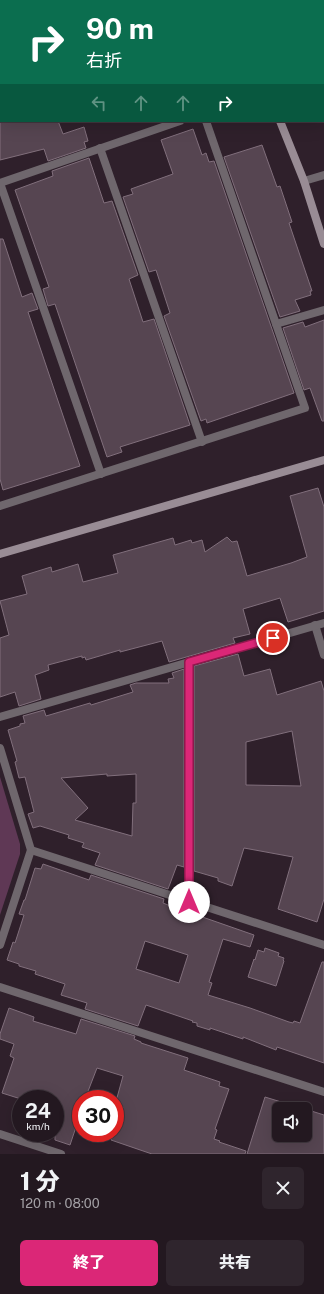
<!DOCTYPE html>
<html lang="ja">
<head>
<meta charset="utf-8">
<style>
	body { margin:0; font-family:"Public Sans","Noto Sans JP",sans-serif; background:#2f252d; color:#f1f3f6; height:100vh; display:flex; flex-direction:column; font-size:15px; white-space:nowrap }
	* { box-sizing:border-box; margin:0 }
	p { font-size:13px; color:#a3a0a5 }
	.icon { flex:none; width:22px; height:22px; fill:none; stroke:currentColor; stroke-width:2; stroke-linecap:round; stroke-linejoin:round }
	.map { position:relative; height:1154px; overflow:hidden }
	.panel { display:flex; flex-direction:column; background:#231820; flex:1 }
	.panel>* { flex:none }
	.guide { position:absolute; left:0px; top:0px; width:324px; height:122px; box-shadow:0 4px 16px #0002,0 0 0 1px #40373e; background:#0b6e4f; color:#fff; overflow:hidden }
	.buttons { position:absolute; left:272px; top:1102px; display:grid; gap:8px }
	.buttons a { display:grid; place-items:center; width:40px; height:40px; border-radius:6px; background:#231820; box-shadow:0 4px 16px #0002,0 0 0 1px #40373e; font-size:20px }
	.speed { position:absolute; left:12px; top:1090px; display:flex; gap:8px; font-size:20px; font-weight:700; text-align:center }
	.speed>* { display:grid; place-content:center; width:52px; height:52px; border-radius:50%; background:#231820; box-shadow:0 4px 16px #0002,0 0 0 1px #40373e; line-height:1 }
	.speed small { font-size:10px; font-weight:400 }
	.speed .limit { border:6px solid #d22; background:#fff; color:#111 }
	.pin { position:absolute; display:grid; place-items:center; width:34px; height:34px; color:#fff; margin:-17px; border:2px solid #fff; border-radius:50%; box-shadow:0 1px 4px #0007 }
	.me { position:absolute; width:44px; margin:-22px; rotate:0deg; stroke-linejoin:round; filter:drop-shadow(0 0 3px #0008) }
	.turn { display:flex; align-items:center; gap:14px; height:84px; padding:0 20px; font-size:18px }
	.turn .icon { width:52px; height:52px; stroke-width:2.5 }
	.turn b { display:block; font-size:28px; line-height:34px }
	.lanes { display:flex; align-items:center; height:38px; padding:0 20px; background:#0003; justify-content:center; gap:20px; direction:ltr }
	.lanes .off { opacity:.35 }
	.round { display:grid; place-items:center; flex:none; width:42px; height:42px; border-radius:6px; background:#2f252d }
	.head { display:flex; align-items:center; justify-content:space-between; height:68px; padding:0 20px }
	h1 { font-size:24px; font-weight:800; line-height:30px }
	.cta { display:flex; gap:8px; margin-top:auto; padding:8px 20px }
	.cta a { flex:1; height:46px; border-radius:6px; background:#db2777; color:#fff; font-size:16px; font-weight:800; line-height:46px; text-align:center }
	.cta a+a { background:#2f252d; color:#f1f3f6 }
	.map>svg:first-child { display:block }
	.green { fill:#5f3855 }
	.building { fill:#564551; stroke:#816f7c; fill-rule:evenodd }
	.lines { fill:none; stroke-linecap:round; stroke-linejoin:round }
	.lane { stroke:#6f676d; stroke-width:8 }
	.street { stroke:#6f676d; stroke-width:8 }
	.secondary { stroke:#998c95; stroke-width:8 }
	.route-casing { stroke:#8e194d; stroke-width:10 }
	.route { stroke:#db2777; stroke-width:7 }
</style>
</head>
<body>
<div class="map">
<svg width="324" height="1154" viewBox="0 0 324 1154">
	<rect width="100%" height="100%" fill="#2f202b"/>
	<polygon class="green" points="0,777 20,844 20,854 0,915"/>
	<g class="building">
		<polygon points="0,121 58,121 63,134 84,127 88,141 84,142 86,148 48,161 44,149 0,160"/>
		<polygon points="193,129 202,155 206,153 209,162 214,161 294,393 207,423 206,419 201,421 164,316 170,313 156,270 149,272 123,197 133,194 131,189 173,174 161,140"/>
		<polygon points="262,145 277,187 280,186 292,222 289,223 312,291 310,291 311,295 295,300 300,311 280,317 224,157"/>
		<polygon points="89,158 104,203 112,201 138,275 129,279 143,322 154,319 190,425 120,447 122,452 107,457 55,304 48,306 43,289 49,287 15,190 53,176 52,171"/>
		<polygon points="0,239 3,239 22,297 32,293 38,309 28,312 80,466 3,490 0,479"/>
		<polygon points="324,320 324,421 322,421 310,388 304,390 283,328 303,322 305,327"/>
		<polygon points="318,488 324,507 324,611 288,622 280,598 243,609 250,634 233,638 235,643 169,662 162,641 120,652 120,650 86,660 85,657 82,658 82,656 48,665 49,670 35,675 41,699 19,706 15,692 0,697 0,638 9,635 0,601 27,594 22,576 51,567 52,572 78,564 83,582 118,573 113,555 173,538 175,545 191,540 192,543 202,540 205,552 227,537 232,542 237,541 247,576 291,563 307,557 290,496"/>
		<path d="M238,654L244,676L270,669L277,695L321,681L324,691V899L317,922L278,909L293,857L244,848L232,886L218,881V878L194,871V666ZM292,731L301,786L246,785V742Z"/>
		<path d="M184,669V867L177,865L168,889L95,865L100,853L82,847L84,843L68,838L69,835L40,826L33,828L28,814L34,812L25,777L19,778L15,762L17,761L8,730L20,726V724L25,723L23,716L44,710L46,716L90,703L91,705L133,692L130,685L136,683H169L168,679L174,678L172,673ZM107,774V776L136,774V803H133L132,836L75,820L88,808L61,778Z"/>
		<path d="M43,864L89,880L91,875L164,899L163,903L168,905L254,935L250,947L223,939L209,982L212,983L208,995L250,1008L289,1022L293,1023L294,1021L300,1023L322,962H324V1063L277,1047L276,1050L243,1037V1039L210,1028V1030L197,1026V1023L192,1022L193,1021L146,1005L138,1026L85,1009L87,1003L61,995L65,984L35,974L36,971L19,966V964L7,960L13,942L15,943L24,915L19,914L24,900H25L35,868L41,869ZM145,941L188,955L179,983L136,969Z"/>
		<polygon points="265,948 279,953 278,956 284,958 283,960 284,961 276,986 248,977 254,959 255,960 258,950 264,952"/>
		<polygon points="9,1008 34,1017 33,1021 76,1034 81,1019 135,1036 134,1039 141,1042 141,1043 188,1058 184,1070 220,1082 219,1086 229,1089 215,1129 217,1130 214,1139 220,1141 219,1142 246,1151 245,1154 152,1154 111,1140 114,1133 115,1133 115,1129 123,1107 115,1105 123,1076 97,1068 85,1099 81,1099 81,1112 70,1145 55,1140 55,1099 21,1099 2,1093 14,1058 10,1056 14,1044 0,1039 0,1034"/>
		<polygon points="265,1097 304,1109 279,1109 279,1135 305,1135 305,1109 324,1115 324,1154 247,1154"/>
	</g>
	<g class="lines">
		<g class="lane">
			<polyline points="0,36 1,36"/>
			<polyline points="0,96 1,96"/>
		</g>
		<g class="street">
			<polyline points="323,59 324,59"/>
			<polyline points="100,148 202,442"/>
			<polyline points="304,181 324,175"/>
			<polyline points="0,183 101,474"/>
			<polyline points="0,183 180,121"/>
			<polyline points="276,324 324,310"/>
			<polyline points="0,506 305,408 206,121"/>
			<polyline points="315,625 324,655"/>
			<polyline points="0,717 324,623"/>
			<polyline points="0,748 31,850 0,945"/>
			<polyline points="31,850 324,945"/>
			<polyline points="189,901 189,662"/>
			<polyline points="0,987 324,1092"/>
			<polyline points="0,1134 61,1154"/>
		</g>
		<g class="secondary">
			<polyline points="239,0 239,1"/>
			<polyline points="280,121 304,181 324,244"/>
			<polyline points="0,554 324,460"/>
		</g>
	</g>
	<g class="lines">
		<defs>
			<polyline id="route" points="189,902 189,662 273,638"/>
		</defs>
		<use href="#route" class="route-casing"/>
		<use href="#route" class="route"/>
	</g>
</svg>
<div class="buttons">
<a><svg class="icon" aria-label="sound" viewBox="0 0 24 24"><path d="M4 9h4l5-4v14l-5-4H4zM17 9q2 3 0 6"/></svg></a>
</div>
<div class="speed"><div>24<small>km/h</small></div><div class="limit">30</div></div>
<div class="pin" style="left:273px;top:638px;background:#d93025"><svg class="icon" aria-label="arrive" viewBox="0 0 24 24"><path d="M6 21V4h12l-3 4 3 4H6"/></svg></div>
<svg class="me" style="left:189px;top:902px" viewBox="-20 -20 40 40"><circle r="19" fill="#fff"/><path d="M0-13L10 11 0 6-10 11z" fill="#db2777"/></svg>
<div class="guide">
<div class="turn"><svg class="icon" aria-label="right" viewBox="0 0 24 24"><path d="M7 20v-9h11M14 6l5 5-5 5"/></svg><div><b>90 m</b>右折</div></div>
<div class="lanes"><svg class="icon off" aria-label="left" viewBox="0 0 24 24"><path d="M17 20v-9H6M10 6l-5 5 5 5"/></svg><svg class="icon off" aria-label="ahead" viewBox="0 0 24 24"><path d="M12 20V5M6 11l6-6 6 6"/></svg><svg class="icon off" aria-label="ahead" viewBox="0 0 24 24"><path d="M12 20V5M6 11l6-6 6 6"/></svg><svg class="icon" aria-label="right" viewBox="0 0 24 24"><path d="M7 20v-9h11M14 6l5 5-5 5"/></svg></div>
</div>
</div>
<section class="panel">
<div class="head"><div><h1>1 分</h1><p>120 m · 08:00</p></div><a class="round"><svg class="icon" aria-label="close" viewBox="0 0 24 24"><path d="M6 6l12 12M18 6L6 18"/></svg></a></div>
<div class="cta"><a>終了</a><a>共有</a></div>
</section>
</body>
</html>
